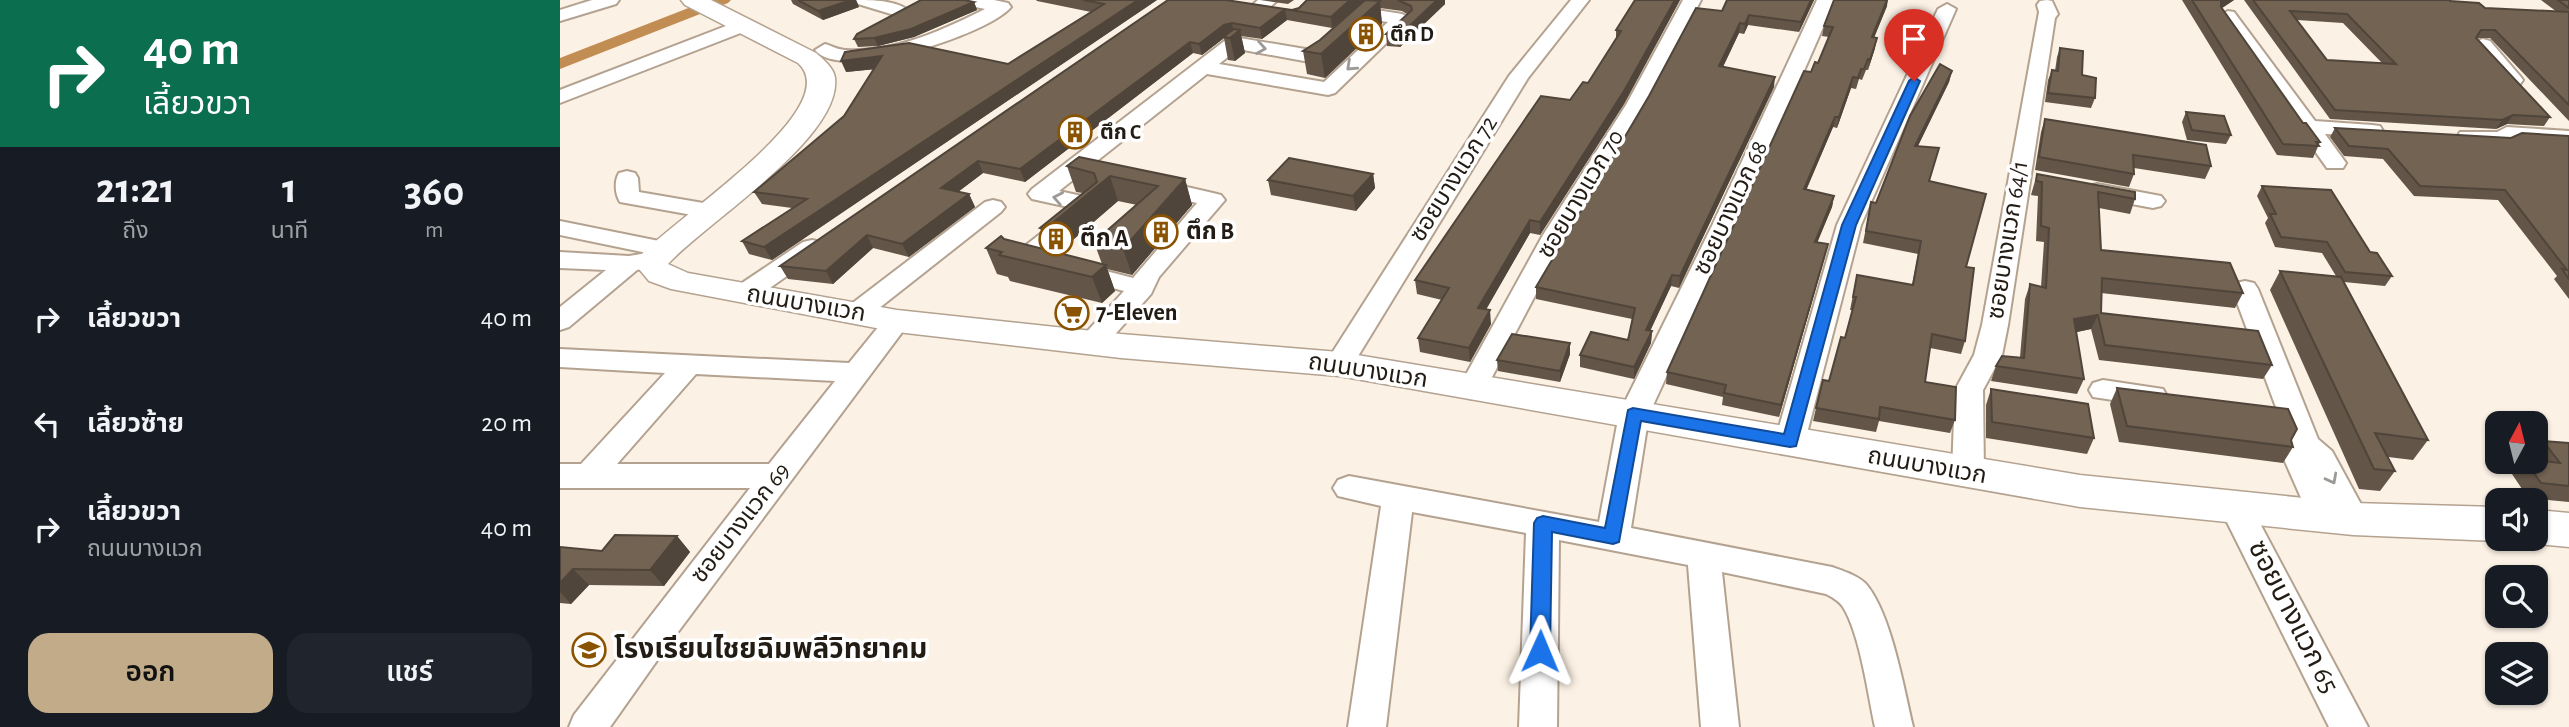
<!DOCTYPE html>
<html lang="th">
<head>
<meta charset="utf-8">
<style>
	body { margin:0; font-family:"Alegreya Sans","Noto Sans Thai",sans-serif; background:#20242c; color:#f1f3f6; height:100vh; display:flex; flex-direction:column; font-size:26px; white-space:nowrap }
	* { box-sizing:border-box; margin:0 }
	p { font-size:23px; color:#9ea1a6 }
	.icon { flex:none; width:38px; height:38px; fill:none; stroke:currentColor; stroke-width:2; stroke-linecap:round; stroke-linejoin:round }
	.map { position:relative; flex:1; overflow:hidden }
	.details { display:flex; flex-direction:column; background:#171b24; width:560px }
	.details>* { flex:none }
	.hud { background:#0b6e4f; color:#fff; overflow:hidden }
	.needle { width:46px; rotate:7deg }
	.buttons { position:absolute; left:1925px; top:411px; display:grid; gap:14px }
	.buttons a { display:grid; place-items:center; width:63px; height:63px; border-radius:14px; background:#171b24; box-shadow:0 2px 5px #0004; font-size:35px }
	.pin { position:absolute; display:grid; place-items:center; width:60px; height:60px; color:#fff; margin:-72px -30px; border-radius:50% 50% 50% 0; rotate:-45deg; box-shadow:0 0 7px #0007 }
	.pin .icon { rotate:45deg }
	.me { position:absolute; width:77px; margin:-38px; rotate:1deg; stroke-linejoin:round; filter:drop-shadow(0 0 5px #0008) }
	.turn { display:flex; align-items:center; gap:24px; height:147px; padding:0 28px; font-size:32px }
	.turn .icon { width:91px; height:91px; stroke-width:2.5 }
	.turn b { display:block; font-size:49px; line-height:60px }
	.eta { display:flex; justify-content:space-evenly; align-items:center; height:119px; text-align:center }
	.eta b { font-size:42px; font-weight:600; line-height:49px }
	.cta { display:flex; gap:14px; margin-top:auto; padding:14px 28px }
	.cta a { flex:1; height:80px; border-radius:21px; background:#c2ab88; color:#111; font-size:28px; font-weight:600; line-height:80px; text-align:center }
	.cta a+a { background:#20242c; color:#f1f3f6 }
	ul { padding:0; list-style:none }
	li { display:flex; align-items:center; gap:21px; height:105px; padding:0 28px }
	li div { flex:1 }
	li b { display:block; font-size:26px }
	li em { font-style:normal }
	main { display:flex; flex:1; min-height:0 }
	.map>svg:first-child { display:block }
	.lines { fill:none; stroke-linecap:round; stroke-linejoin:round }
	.canal { fill:#c28d53; fill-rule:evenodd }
	.minor-casing { stroke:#b4a290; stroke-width:4 }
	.major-casing { stroke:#b4a290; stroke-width:3 }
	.minor { fill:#fff; fill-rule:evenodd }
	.major { fill:#fff; fill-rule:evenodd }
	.wall { fill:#635547; fill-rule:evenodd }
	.shaded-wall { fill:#50453a }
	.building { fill:#736353; stroke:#50453a; stroke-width:2; fill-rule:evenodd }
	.oneway { stroke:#9c9996 }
	.route { fill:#1a73e8; stroke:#114b97; stroke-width:2 }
	.labels { text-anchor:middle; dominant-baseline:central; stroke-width:7; stroke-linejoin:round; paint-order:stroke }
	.far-poi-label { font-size:21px; font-weight:bold; fill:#231c15; stroke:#fff; text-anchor:start }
	.street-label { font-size:24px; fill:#231c15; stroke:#fff }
	.poi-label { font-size:24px; font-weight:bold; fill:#231c15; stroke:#fff; text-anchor:start }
	.near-street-label { font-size:28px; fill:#231c15; stroke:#fff }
	.near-poi-label { font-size:28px; font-weight:bold; fill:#231c15; stroke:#fff; text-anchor:start }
</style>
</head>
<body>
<main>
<section class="details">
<div class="hud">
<div class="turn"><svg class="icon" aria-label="right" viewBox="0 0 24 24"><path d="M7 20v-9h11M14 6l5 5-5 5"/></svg><div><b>40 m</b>เลี้ยวขวา</div></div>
</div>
<div class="eta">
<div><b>21:21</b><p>ถึง</p></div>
<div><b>1</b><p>นาที</p></div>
<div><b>360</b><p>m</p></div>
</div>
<ul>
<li><svg class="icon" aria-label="right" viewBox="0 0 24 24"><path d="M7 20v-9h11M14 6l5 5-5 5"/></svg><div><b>เลี้ยวขวา</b></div><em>40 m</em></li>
<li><svg class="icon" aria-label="left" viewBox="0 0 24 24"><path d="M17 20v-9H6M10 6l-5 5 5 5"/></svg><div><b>เลี้ยวซ้าย</b></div><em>20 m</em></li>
<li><svg class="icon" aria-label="right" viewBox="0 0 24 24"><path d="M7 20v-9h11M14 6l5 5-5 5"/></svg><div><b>เลี้ยวขวา</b><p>ถนนบางแวก</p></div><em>40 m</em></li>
</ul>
<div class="cta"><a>ออก</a><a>แชร์</a></div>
</section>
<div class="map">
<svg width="2009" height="727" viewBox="0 0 2009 727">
	<rect width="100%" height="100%" fill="#fcf1e5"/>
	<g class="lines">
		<polygon class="canal" points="149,0 171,0 168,3 0,69 0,58"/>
		<defs>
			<g id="minor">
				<polygon points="32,0 59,0 56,4 0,21 0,10"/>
				<path d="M295,0C312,0 338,0 350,12L341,17L298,4Z"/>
				<path d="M399,0H434L448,3L451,7C429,34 281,83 255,50L265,44C272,46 278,50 286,50C334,53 383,30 425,9L402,4Z"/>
				<polygon points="698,0 718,0 703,13 691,13 688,9"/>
				<polygon points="1011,0 1029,0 968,78 789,371 779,373 769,371 765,364 949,76"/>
				<polygon points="1123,0 1141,0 1086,105 1007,235 922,396 912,399 902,396 898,389 983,235 1066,105"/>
				<path d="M1257,0H1275L1175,228L1089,414L1071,528L1272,567C1283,571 1297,575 1306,584C1331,613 1344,689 1353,727H1315C1308,695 1300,634 1283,607C1279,601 1272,597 1266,594L1162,572L1179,727H1141L1128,565L999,540L997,727H959L966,533L852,512L826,727H788L821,506L778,496L773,488L778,480L789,476L1039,522L1059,414L1151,228Z"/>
				<polygon points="1487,0 1492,1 1498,14 1495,18 1448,325 1442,355 1423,390 1424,474 1419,482 1408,486 1397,482 1392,474 1395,390 1414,355 1422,325 1479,12 1477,5 1480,1"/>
				<polygon points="1387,4 1396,9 1301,225 1245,441 1241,449 1230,452 1219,449 1215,441 1277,225 1378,9"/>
				<path d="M804,8L842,14L851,19L775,93L768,95L647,74L499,191L540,200L544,205L484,255L573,278L637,203L584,191L581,186L584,181L592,179L653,193L661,195L665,200L599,277L591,294L542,349L532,352L522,349L518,343L522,337L564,291L456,263L452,258L456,253L513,208L472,199L468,194L472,189L667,39L674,37L751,50L798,9ZM808,19L828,22L764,82L659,64L678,49L755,63L762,61Z"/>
				<polygon points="1668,11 1674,12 1755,121 1812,125 1820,126 1823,131 1820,136 1765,134 1786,163 1783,168 1767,168 1659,16"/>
				<polygon points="184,19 191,21 193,25 191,29 0,103 0,90"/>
				<polygon points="1923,39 1930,41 1960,76 1963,80 1960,84 1946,84 1916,49 1913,45 1916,41"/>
				<polygon points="1947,127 2009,131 2009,143 1955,140 1945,145 1900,142 1897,137 1900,132 1937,132"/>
				<path d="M67,171L75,173L78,178L79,192L149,204L157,206L161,211L157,216L149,218L60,202C55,194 54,181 59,173Z"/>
				<polygon points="1537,184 1601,196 1605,201 1601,206 1593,208 1529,196 1525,191 1529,186"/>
				<polygon points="433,200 441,202 445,207 441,212 304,320 295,322 286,320 282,314 286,308 425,202"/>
				<polygon points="0,221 104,242 113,244 116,249 113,254 105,256 108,259 104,264 77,270 9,327 0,330 0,307 46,270 0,268 0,252 69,256 87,253 0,235"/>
				<polygon points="252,240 261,242 264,247 261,252 194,299 185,301 176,299 172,293 176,287 243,242"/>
				<polygon points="1685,281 1694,283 1698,289 1758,439 1772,451 1809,519 1804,528 1793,532 1782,528 1778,522 1765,528 1754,525 1749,516 1723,457 1730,445 1672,289 1676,283"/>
				<path d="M337,312L346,315L350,321L346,327L103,652L50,727H9L14,715L190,488H0V464H21L105,373L0,367V349L289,363L328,315ZM136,374L275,381L209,464H57Z"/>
				<polygon points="1543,380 1603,389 1607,396 1603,403 1593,406 1533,397 1529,390 1533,383"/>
				<polygon points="1676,496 1687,499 1808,727 1769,727 1660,508 1665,499"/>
			</g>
			<g id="major">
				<path d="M121,0H151L256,53C263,59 274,68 275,78C282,138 145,223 108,264L128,273L337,310L561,334L779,352L1520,475L1793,503L1937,507V539H1942L1937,541L1793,535L1520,507L779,376L561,358L337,332L111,289L89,281L74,263C99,227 290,110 238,63L125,5Z"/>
				<polygon points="1976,510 2009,513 2009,547 1976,544 1961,539 1976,539"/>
			</g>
		</defs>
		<use href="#minor" class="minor-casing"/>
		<use href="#major" class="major-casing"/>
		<use href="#minor" class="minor"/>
		<use href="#major" class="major"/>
	</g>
	<g class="wall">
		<polygon points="231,0 296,0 299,7 263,20 233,4"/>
		<polygon points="476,0 597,0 212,260 189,254 182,241 232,208 202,204 194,192 284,116 314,69 286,72 349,43 448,64 531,12 477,1"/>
		<polygon points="608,0 732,10 739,8 747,0 885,0 885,4 840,47 827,46 826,34 847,14 842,11 820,8 822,24 765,78 747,74 743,51 760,40 798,7 772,28 727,20 702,39 681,36 685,53 675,61 668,60 664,38 642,55 633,53 465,182 423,173 398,192 409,194 415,207 349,257 313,248 273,284 228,279 220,266"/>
		<polygon points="700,0 734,0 728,4"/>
		<polygon points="1075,0 1120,0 1064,104 980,235 970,233 926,309 931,324 910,362 860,352 858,338 882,300 857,294 855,280 1010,100 1028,83 1056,38 1056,30"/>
		<polygon points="1167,0 1254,0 1239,32 1188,25 1184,34 1179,33 1163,67 1214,87 1119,288 1111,286 1090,331 1092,331 1091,343 1074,379 1020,367 1020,355 1068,340 1072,319 976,299 976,287 1162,11"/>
		<polygon points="1274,0 1328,0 1327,6 1314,38 1315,48 1308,70 1306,70 1302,80 1299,79 1296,89 1291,88 1277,128 1273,127 1246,190 1274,196 1272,207 1257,242 1265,256 1219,417 1162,405 1163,397 1106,384 1107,372 1251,72 1258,63 1269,37 1262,36 1264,26"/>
		<polygon points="1622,0 1674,0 1662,8 1743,123 1760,142 1753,158 1717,155"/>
		<path d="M1684,0H1889L1925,8L1997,12L1981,0H2009V121L1930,38H1917L1990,117L1984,126L1947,124L1936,129L1770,119ZM1737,20L1783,23L1822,63L1767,60Z"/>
		<polygon points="414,2 417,10 354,37 318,46 298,47 294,39"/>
		<polygon points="1500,48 1522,75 1535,98 1531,108 1485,102 1488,80 1492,70 1495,71 1497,57"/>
		<polygon points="1392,71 1389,82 1358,146 1370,182 1406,267 1405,341 1401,354 1370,348 1365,382 1395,420 1390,433 1319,421 1316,432 1253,421 1256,408 1269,381 1285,338 1292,310 1290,310 1297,275 1352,285 1358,254 1303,243 1311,202 1316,203"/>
		<polygon points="1626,112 1671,135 1666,144 1627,140 1622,122"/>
		<polygon points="1485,119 1651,166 1645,179 1574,168 1574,174 1569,187 1475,170 1481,132"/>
		<polygon points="1775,128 1951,138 2009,136 2009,299 1994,279 1997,276 1938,200 1854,196 1823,159 1784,156 1770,137"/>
		<path d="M507,166L625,179L632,205L572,275L547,269L555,291L542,303L450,281L448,277L437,274L426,248L444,239L488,250L480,228L523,193L516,192ZM558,201L577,205L534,242L542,264L498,253Z"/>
		<polygon points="813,174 815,188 796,211 711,195 708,180"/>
		<polygon points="1477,174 1575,199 1570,214 1539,208 1541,250 1683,293 1675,308 1541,293 1541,313 1712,365 1703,379 1539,360 1531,329 1516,332 1524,379 1517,394 1431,381 1436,366 1460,357 1465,299 1470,284 1481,287 1484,242 1476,241 1478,196 1471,195"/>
		<polygon points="1702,186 1810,252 1832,276 1825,286 1784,282 1868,440 1853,460 1828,457 1835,471 1820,491 1799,489 1710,290 1720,271 1776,276 1762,253 1715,247 1705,223 1708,218 1697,196"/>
		<polygon points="1010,354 1000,382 938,371 937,360"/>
		<polygon points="1557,388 1731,440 1733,447 1723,463 1559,442 1550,404"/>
		<polygon points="1431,389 1534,438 1527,454 1426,438 1426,405"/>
		<polygon points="1983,441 2009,443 2009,502 1968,498 1952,474 1962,462 1976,462 1976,450"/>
		<polygon points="117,536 130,552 104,586 29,585 11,604 0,603 0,547 42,551"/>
	</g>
	<g class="shaded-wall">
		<polygon points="291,0 296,0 299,7 263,20 258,11"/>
		<polygon points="578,0 597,0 212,260 204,247"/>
		<polygon points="790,0 804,0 804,5 796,7 772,28 771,17"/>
		<polygon points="877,0 885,0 885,4 840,47 839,36"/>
		<polygon points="1115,0 1120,0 1064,104 980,235 980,222"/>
		<polygon points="1251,0 1254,0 1239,32 1241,22"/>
		<polygon points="1327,0 1327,6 1310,47 1312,37"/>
		<polygon points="1663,0 1674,0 1656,12 1661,2"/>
		<polygon points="820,1 822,24 765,78 761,54"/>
		<polygon points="414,2 417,10 354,37 318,46 314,38"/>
		<polygon points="725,9 727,20 702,39 700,28"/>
		<polygon points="1189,15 1188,25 1184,34 1185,24"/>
		<polygon points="672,23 674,34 663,37 664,38 642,55 639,44 664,25"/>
		<polygon points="1180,23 1179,33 1158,77 1159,66"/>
		<polygon points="680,30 685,53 675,61 670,38"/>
		<polygon points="1317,38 1315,48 1308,70 1310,60"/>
		<polygon points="630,42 633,53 465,182 460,169"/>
		<polygon points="322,56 327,68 286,72 281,61"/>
		<polygon points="1392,71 1389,82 1352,158 1355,146"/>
		<polygon points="1215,77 1214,87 1119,288 1120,276"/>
		<polygon points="1293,77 1291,88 1277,128 1279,117"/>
		<polygon points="1953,115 1947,124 1936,129 1942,120"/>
		<polygon points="1275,117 1273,127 1242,200 1244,189"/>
		<polygon points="418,161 423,173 387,200 381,188"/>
		<polygon points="813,174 815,188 796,211 793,196"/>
		<polygon points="550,176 558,201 495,255 485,229"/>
		<polygon points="625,179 632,205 572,275 563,249"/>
		<polygon points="409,194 415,207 349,257 342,244"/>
		<polygon points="1274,196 1272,207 1253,253 1255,242"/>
		<polygon points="970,220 970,233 919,322 918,308"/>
		<polygon points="307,235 313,248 273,284 266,271"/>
		<polygon points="1268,244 1265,256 1219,417 1221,405"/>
		<polygon points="546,265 555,291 542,303 532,277"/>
		<polygon points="1112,275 1111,286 1085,342 1086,330"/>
		<polygon points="930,310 931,324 910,362 909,348"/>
		<polygon points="1538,315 1531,329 1508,334 1514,319"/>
		<polygon points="1092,331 1091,343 1074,379 1074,367"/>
		<polygon points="1010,343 1010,354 1000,382 1000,371"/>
		<polygon points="117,536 130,552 104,586 90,570"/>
		<polygon points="13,569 29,585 11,604 0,592 0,583"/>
	</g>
	<g class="building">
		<polygon points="238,0 291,0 258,11"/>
		<polygon points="361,0 404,0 414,2 351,29 314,38 294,39 297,34"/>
		<polygon points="523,0 578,0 204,247 182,241 247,199 194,192 284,116 322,56 281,61 285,52 349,43 448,64 544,4"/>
		<polygon points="608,0 666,0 732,10 739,8 747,0 790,0 771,17 725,9 700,28 672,23 664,25 639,44 630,42 460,169 418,161 381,188 409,194 342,244 307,235 266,271 220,266"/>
		<polygon points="805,0 820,1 761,54 743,51 760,40"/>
		<polygon points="838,0 877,0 839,36 826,34 852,10 851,6"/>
		<polygon points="1075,0 1115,0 1064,91 980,222 970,220 918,308 930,310 909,348 858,338 889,288 855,280 981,96 1010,100 1023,82 1028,83 1061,31 1056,30"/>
		<polygon points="1167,0 1251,0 1241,22 1189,15 1185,24 1180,23 1159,66 1215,77 1120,276 1112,275 1095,311 1086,330 1092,331 1074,367 1020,355 1031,332 1068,340 1075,308 976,287 1089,96 1136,8 1162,11"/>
		<polygon points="1274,0 1327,0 1312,37 1317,38 1310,60 1308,59 1304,69 1301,69 1298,78 1293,77 1279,117 1275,117 1244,189 1274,196 1255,242 1268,244 1221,405 1164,393 1166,385 1107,372 1244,71 1251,72 1255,62 1258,63 1273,27 1264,26"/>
		<polygon points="1632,0 1663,0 1661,2 1661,7 1743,123 1746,123 1760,142 1756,142 1759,146 1723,144"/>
		<path d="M1693,0H1889L1890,1L1919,3L1925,8L2009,12V105L1935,30H1921L1916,38L1990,117L1953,115L1942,120L1775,110ZM1730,11L1787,14L1836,64L1767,60Z"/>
		<polygon points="1998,0 2009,0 2009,8"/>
		<polygon points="674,29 680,30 670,38 663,37"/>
		<polygon points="1500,48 1523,51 1522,75 1536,78 1535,98 1488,93 1492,70 1498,71"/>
		<polygon points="1380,64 1392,71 1355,146 1379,148 1369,181 1426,194 1406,267 1414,268 1405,341 1372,334 1365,382 1396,387 1395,420 1320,407 1319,419 1256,408 1263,380 1269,381 1281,337 1285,338 1296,297 1293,297 1297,275 1353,285 1361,241 1306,231 1311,202 1316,203 1350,116"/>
		<polygon points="1626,112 1664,116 1671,135 1632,130"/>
		<polygon points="1485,119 1646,145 1651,166 1573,155 1574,174 1479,157"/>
		<polygon points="1775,128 1951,138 1962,133 2009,136 2009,279 2002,269 2007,270 1945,190 1860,186 1828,149 1789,146"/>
		<polygon points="519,157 625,179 563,249 534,242 598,186 550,176 485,229 480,228 537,182 534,173 507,166"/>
		<polygon points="729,158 813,174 793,196 708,180"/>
		<polygon points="1477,174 1575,192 1575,199 1538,192 1541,250 1670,263 1683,293 1542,278 1541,313 1698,331 1712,365 1545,345 1538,315 1514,319 1524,379 1436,366 1442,356 1464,358 1470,284 1486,288 1489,228 1481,226 1482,182 1476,181"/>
		<polygon points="1702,186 1771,190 1810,252 1817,253 1832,276 1785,272 1767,242 1721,237 1710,214 1716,214"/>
		<polygon points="441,236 444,239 546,265 532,277 439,255 442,252 426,248"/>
		<polygon points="1720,271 1781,277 1868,440 1815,433 1835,471 1814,469"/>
		<polygon points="952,334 1010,343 1000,371 937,360"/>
		<polygon points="1557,388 1728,409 1737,429 1731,440 1733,447 1567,426"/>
		<polygon points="1431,389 1528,404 1534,438 1432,422"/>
		<polygon points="1983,441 2009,443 2009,486 1981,483 1966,462 1976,462 1976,460 2000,463"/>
		<polygon points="55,535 117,536 90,570 13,569 0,583 0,547 42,551"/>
	</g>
	<defs><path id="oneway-chevron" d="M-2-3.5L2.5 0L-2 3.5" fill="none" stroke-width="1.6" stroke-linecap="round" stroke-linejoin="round" transform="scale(1.75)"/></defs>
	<g class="oneway">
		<use href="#oneway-chevron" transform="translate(701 48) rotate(10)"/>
		<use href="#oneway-chevron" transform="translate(791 66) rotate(137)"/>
		<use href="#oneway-chevron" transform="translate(498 198) rotate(-169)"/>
		<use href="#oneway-chevron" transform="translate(1772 479) rotate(62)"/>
	</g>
	<polygon class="route" points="1354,77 1360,81 1296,225 1236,446 1230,447 1081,421 1059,542 1053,544 992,532 990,651 987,657 980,660 973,657 970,651 974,523 977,518 983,516 1045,528 1068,410 1073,408 1224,434 1282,225 1349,81"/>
	<defs>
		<symbol id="building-ring" viewBox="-11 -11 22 22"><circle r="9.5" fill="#fff" stroke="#895301" stroke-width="1.5"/><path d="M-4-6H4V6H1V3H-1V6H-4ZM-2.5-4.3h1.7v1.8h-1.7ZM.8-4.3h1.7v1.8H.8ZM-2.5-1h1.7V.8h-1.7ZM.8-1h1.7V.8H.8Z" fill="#895301"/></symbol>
		<symbol id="supermarket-ring" viewBox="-11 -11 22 22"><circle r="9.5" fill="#fff" stroke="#895301" stroke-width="1.5"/><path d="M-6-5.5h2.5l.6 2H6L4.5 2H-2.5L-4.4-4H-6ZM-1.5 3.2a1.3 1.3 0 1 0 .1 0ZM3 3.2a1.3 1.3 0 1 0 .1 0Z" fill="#895301"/></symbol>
		<symbol id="school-ring" viewBox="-11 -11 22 22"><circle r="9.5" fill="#fff" stroke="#895301" stroke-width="1.5"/><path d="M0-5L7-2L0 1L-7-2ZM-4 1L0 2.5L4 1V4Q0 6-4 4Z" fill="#895301"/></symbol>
	</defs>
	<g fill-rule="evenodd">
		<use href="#building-ring" x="787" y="15" width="38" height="38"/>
		<use href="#building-ring" x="496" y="113" width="38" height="38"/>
		<use href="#building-ring" x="582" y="213" width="38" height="38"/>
		<use href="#building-ring" x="477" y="220" width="38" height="38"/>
		<use href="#supermarket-ring" x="493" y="294" width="38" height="38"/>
		<use href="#school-ring" x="10" y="631" width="38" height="38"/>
	</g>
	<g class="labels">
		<g class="far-poi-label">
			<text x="830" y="34">ตึก D</text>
			<text x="540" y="132">ตึก C</text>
		</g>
		<g class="street-label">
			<text transform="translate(894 179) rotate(-58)">ซอยบางแวก 72</text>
			<text transform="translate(1021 194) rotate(-59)">ซอยบางแวก 70</text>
			<text transform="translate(1171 208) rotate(-65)">ซอยบางแวก 68</text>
			<text transform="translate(1448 240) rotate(-81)">ซอยบางแวก 64/1</text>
			<text transform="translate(246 304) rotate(10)">ถนนบางแวก</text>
			<text transform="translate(808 371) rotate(9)">ถนนบางแวก</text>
			<text transform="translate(1367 466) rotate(10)">ถนนบางแวก</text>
			<text transform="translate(181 523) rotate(-52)">ซอยบางแวก 69</text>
		</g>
		<g class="poi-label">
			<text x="626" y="232">ตึก B</text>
			<text x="520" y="239">ตึก A</text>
			<text x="536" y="313">7-Eleven</text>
		</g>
		<g class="near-street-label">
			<text transform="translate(1733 617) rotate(63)">ซอยบางแวก 65</text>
		</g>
		<g class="near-poi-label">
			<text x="54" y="650">โรงเรียนไชยฉิมพลีวิทยาคม</text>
		</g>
	</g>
</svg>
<div class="buttons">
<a><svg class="needle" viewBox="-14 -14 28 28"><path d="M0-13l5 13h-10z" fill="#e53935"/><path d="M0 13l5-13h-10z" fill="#9ea1a6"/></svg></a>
<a><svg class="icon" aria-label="sound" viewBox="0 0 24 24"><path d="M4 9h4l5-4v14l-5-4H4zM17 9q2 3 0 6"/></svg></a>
<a><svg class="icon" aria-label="search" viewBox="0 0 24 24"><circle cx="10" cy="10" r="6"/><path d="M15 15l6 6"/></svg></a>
<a><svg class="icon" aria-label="layers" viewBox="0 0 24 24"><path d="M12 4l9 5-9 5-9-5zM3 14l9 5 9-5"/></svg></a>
</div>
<div class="pin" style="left:1354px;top:81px;background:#d93025"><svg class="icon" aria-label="arrive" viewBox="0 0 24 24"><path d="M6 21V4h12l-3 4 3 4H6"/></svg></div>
<svg class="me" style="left:980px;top:651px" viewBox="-20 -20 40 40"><path d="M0-17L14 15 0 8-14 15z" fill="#1a73e8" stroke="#fff" stroke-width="4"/></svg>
</div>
</main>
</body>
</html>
